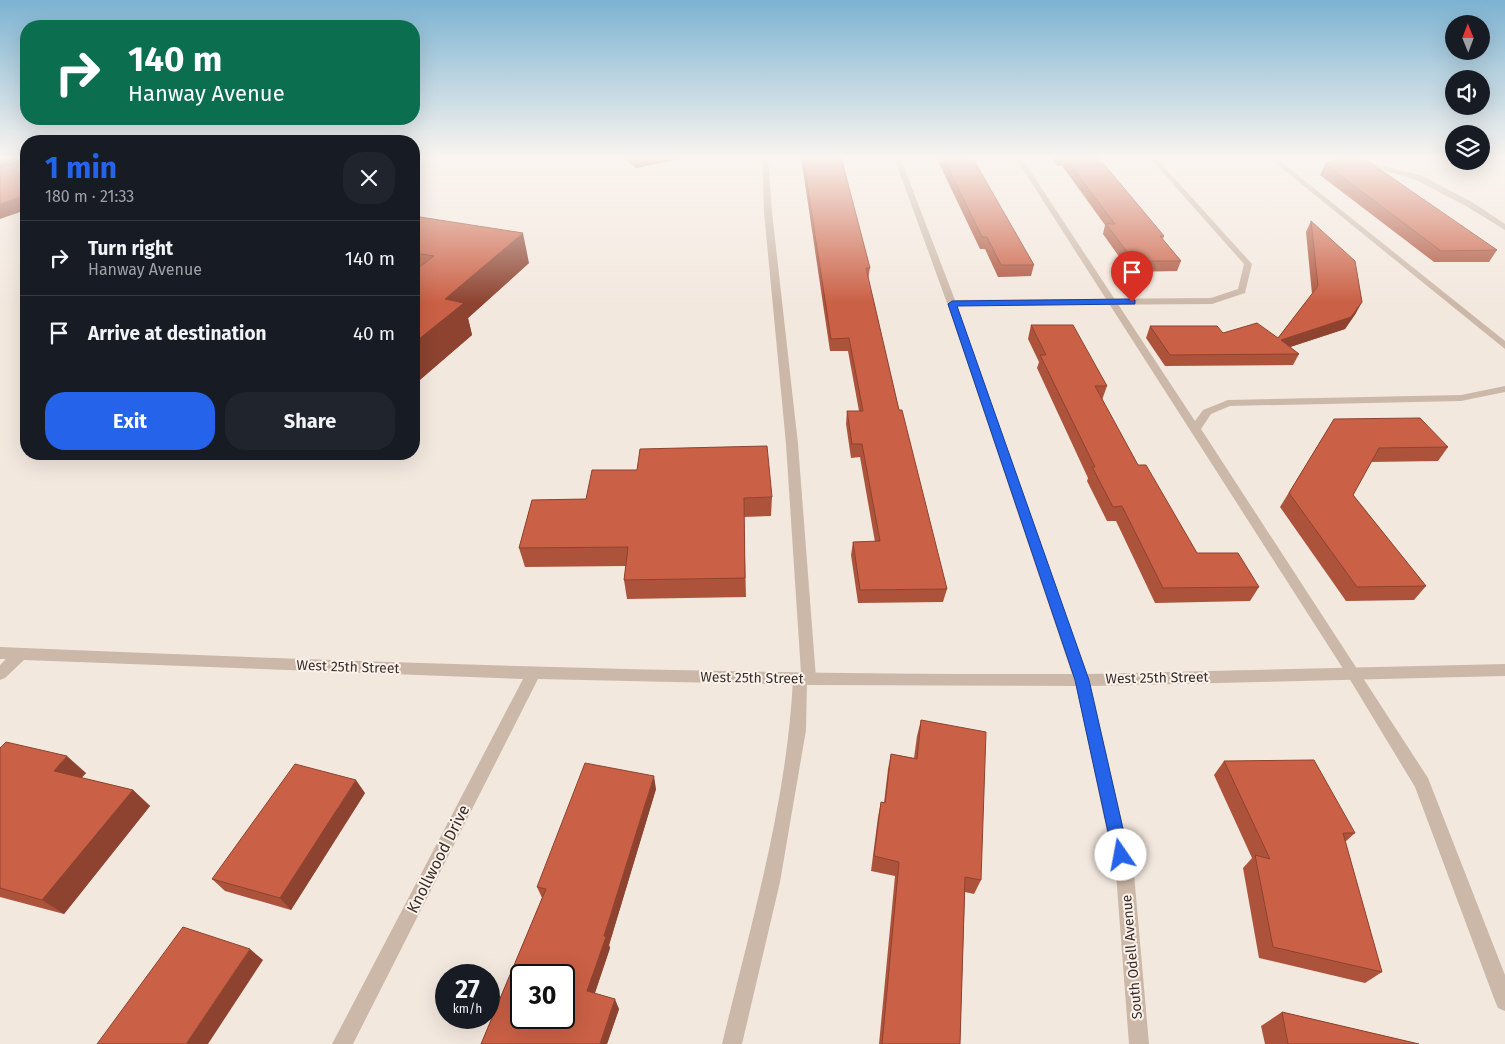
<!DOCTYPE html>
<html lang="en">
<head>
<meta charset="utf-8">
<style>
	body { margin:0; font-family:"Fira Sans",sans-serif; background:#20242c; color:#f1f3f6; height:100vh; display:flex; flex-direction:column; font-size:19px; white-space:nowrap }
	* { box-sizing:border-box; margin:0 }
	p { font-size:16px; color:#9ea1a6 }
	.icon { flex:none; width:28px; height:28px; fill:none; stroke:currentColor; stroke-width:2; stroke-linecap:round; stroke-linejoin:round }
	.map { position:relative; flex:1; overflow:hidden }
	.drawer { position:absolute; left:20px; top:135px; width:400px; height:325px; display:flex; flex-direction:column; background:#171b24; border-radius:20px; box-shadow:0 5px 20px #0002 }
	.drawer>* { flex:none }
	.top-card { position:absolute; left:20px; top:20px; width:400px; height:105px; border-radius:20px; box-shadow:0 5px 20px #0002; background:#0b6e4f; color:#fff; overflow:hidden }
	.needle { width:32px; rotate:359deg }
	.buttons { position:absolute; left:1445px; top:15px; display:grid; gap:10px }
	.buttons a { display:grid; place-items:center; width:45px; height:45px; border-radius:50%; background:#171b24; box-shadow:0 5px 20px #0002; font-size:25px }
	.speed { position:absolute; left:435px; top:964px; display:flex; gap:10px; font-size:25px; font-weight:700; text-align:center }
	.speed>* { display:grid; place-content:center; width:65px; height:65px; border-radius:50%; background:#171b24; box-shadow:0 5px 20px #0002; line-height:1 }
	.speed small { font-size:12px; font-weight:400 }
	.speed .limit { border:2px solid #111; border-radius:8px; background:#fff; color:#111 }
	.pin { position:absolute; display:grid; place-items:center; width:42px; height:42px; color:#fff; margin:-51px -21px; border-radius:50% 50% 50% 0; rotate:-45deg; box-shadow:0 0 5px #0007 }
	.pin .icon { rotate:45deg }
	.me { position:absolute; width:55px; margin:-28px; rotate:348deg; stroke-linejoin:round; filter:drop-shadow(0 0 4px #0008) }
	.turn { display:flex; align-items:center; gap:18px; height:105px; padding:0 25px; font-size:22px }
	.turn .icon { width:65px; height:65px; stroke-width:2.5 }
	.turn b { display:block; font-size:35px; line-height:42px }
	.round { display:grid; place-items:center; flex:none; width:52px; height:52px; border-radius:20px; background:#20242c }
	.head { display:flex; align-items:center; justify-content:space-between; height:85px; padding:0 25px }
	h1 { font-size:30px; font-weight:700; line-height:38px; color:#2563eb }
	.action { display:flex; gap:10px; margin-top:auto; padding:10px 25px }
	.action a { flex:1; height:58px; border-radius:20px; background:#2563eb; color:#fff; font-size:20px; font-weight:700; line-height:58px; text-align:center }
	.action a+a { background:#20242c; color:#f1f3f6 }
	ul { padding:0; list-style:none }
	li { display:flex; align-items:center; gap:15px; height:75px; padding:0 25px; border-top:1px solid #363941 }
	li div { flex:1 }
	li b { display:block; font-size:19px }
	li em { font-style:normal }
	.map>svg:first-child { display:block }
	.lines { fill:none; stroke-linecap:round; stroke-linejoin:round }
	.service { fill:#ccb8a9; fill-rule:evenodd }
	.minor { fill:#ccb8a9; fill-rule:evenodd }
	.wall { fill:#ae533b }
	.shaded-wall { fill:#8d4330 }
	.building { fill:#ca6045; stroke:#8d4330; fill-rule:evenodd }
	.route { fill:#2563eb; stroke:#184099 }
	.labels { text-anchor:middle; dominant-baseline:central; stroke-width:4; stroke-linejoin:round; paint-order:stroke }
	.street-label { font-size:14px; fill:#392d29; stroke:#fbf3eb }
	.near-street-label { font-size:16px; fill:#392d29; stroke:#fbf3eb }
</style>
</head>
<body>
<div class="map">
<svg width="1505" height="1044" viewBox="0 0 1505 1044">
	<rect width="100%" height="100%" fill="#f3e8de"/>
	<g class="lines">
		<g class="service">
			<path d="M762,157H768L772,212L798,444L816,678L814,682L807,684L806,730L780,882L742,1044H722C751,924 787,803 793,679L795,675L801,673L786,444L764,212Z"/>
			<polygon points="1015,157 1021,157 1195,421 1203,410 1228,400 1461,395 1505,386 1505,392 1461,401 1230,406 1211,414 1201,429 1428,778 1505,975 1505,1011 1498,1008 1495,1001 1415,787 1349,678"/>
			<polygon points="1268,157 1275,157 1505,341 1505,349"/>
		</g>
		<g class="minor">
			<path d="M894,157H900L955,300L1211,298L1238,289L1244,264L1149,157H1155L1252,264L1245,293L1212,304L957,306L1087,674L1505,664V676L1091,686L1134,874L1149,1044H1129L1116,874L1076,686L811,685L538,679L353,1044H332L523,679L24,660L5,678L0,680V665L6,659H0V647C357,662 715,675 1072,674L947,303Z"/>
			<polygon points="1341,157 1350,157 1422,176 1472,202 1505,224 1505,230 1466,206 1416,180"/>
		</g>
	</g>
	<g class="wall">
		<polygon points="623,157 685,157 685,158 636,168"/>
		<polygon points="801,157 841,157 870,268 868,280 899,410 947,589 943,602 858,603 851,555 853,542 875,542 860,457 851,458 846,424 847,411 859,411 848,351 830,351"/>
		<polygon points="936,157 972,157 1034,265 1031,276 998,277 985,249 980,249"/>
		<polygon points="1050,157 1098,157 1164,236 1163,239 1181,261 1177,271 1130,272 1103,234 1105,225 1063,167 1063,166 1057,166"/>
		<polygon points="1325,164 1497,250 1489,262 1434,262 1320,175"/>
		<polygon points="1311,221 1356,313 1345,329 1290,347 1299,354 1293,365 1165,366 1146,338 1150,326 1278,338 1312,294 1306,232"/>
		<polygon points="414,222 529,263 468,318 472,335 414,385"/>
		<polygon points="1031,325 1107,386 1102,400 1138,465 1197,553 1259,587 1250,601 1155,603 1116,521 1107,521 1087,481 1088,478 1037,368 1039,362 1028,339"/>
		<polygon points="1334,419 1448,447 1438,461 1371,462 1353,495 1426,586 1414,600 1346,601 1280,507"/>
		<polygon points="772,497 771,516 744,517 746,597 627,599 624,580 626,566 525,567 519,548 532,500"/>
		<polygon points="921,720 981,880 974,894 965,892 960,1044 879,1044 895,876 871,871 878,817 881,802 884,803 888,769 891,754 914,758 917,736"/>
		<polygon points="0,748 86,773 81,778 133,790 150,806 64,914 0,897"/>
		<polygon points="1224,761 1355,833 1345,842 1382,972 1365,983 1259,958 1243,868 1252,858 1214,775"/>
		<polygon points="656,789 609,945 610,948 595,993 619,1009 607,1044 481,1044 542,898 537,887"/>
		<polygon points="365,793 291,910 225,891 212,879"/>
		<polygon points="1282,1012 1419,1044 1265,1044 1261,1026"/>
	</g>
	<g class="shaded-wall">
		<polygon points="15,157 21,157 26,165 0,174 0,161"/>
		<polygon points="635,157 685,157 685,158 636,168"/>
		<polygon points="26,195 26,210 0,219 0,204"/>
		<polygon points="523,233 529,263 468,318 472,335 414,385 414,343 445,299"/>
		<polygon points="1362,302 1356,313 1345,329 1275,352 1281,340"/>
		<polygon points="67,756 86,773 73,787 54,771"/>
		<polygon points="654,776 656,789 609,945 610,948 592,1001 587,991"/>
		<polygon points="356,780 365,793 291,910 280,898"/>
		<polygon points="133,790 150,806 64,914 42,900"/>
		<polygon points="250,949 263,960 208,1044 186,1044"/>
		<polygon points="615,999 619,1009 607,1044 600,1044"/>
	</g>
	<g class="building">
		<polygon points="0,157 15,157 0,161"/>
		<polygon points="20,157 26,157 26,195 0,204 0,168 20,162"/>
		<polygon points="803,157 841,157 870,268 866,268 899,410 902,410 947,589 860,590 853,542 880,541 862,444 852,444 847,411 863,411 849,338 831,339"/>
		<polygon points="943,157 972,157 1034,265 1001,265 987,237 982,237"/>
		<polygon points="1059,157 1098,157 1164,236 1160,236 1181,261 1134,261 1106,224 1115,224 1065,158 1067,157"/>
		<polygon points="1341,157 1362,157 1497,250 1441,251 1325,164"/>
		<polygon points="420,217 523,233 445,299 464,303 414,343 414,271 434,256 414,253 414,222"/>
		<polygon points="1311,221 1355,261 1362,302 1351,317 1281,340 1299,354 1170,355 1150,326 1217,326 1223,333 1257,323 1278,338 1318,286"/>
		<polygon points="1031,325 1073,325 1107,386 1095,386 1138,465 1146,465 1197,553 1238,553 1259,587 1163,588 1122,506 1113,507 1092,467 1095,467 1040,355 1046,355"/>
		<polygon points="1420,418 1448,447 1379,448 1353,495 1426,586 1357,587 1289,493 1334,419"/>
		<polygon points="767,446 772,497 744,498 745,578 624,580 628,547 519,548 532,500 586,499 592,470 637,470 640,449"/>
		<polygon points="921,720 986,732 981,880 965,877 960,1044 882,1044 899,862 874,856 881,802 885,803 891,754 917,759"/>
		<polygon points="6,742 67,756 54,771 133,790 42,900 0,888 0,748"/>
		<polygon points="1314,760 1355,833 1343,833 1382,972 1273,947 1255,855 1270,859 1224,761"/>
		<path d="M585,763L654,776L604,936L606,937L587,991L615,999L600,1044H481L546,889L537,887ZM521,975H564V1018H521Z"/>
		<polygon points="295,764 356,780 280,898 212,879"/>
		<polygon points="183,927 250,949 186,1044 97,1044"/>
		<polygon points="1282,1012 1419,1044 1288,1044"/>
	</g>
	<linearGradient id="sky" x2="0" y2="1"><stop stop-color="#7cb3d2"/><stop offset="0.52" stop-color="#faf5f0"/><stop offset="1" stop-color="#faf5f0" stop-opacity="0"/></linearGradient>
	<rect width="1505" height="303" fill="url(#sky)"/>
	<polygon class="route" points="1132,299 1135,300 1135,304 957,306 1089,680 1129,855 1126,861 1121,863 1115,861 1113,855 1075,680 948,304 952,301"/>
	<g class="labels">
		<g class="street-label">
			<text transform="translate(348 667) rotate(2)">West 25th Street</text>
			<text transform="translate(752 678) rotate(1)">West 25th Street</text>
			<text transform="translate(1157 678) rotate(-1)">West 25th Street</text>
			<text transform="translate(1132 957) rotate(-95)">South Odell Avenue</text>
		</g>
		<g class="near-street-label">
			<text transform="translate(438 859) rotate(-63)">Knollwood Drive</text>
		</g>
	</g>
</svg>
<div class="buttons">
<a><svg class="needle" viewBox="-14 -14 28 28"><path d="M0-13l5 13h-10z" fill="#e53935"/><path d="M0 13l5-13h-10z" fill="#9ea1a6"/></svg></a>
<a><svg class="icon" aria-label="sound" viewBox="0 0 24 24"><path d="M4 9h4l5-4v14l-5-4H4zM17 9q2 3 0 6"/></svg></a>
<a><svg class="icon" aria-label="layers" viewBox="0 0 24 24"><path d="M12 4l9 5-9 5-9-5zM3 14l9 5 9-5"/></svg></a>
</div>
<div class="speed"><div>27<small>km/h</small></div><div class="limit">30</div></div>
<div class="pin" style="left:1132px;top:302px;background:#d93025"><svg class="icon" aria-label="arrive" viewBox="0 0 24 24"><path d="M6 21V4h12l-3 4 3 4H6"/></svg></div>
<svg class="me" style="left:1121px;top:855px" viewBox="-20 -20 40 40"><circle r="19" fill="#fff"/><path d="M0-13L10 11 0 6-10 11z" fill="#2563eb"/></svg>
<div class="top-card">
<div class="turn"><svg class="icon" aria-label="right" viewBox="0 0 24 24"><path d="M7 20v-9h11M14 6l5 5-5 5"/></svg><div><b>140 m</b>Hanway Avenue</div></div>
</div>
<section class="drawer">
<div class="head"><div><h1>1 min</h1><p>180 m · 21:33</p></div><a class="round"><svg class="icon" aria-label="close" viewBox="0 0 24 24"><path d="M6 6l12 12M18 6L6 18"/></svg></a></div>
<ul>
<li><svg class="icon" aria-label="right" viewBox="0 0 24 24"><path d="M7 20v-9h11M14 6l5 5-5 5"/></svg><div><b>Turn right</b><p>Hanway Avenue</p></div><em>140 m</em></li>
<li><svg class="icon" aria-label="arrive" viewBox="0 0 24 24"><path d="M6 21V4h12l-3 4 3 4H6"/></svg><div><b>Arrive at destination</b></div><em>40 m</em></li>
</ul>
<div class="action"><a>Exit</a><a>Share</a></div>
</section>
</div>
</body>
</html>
